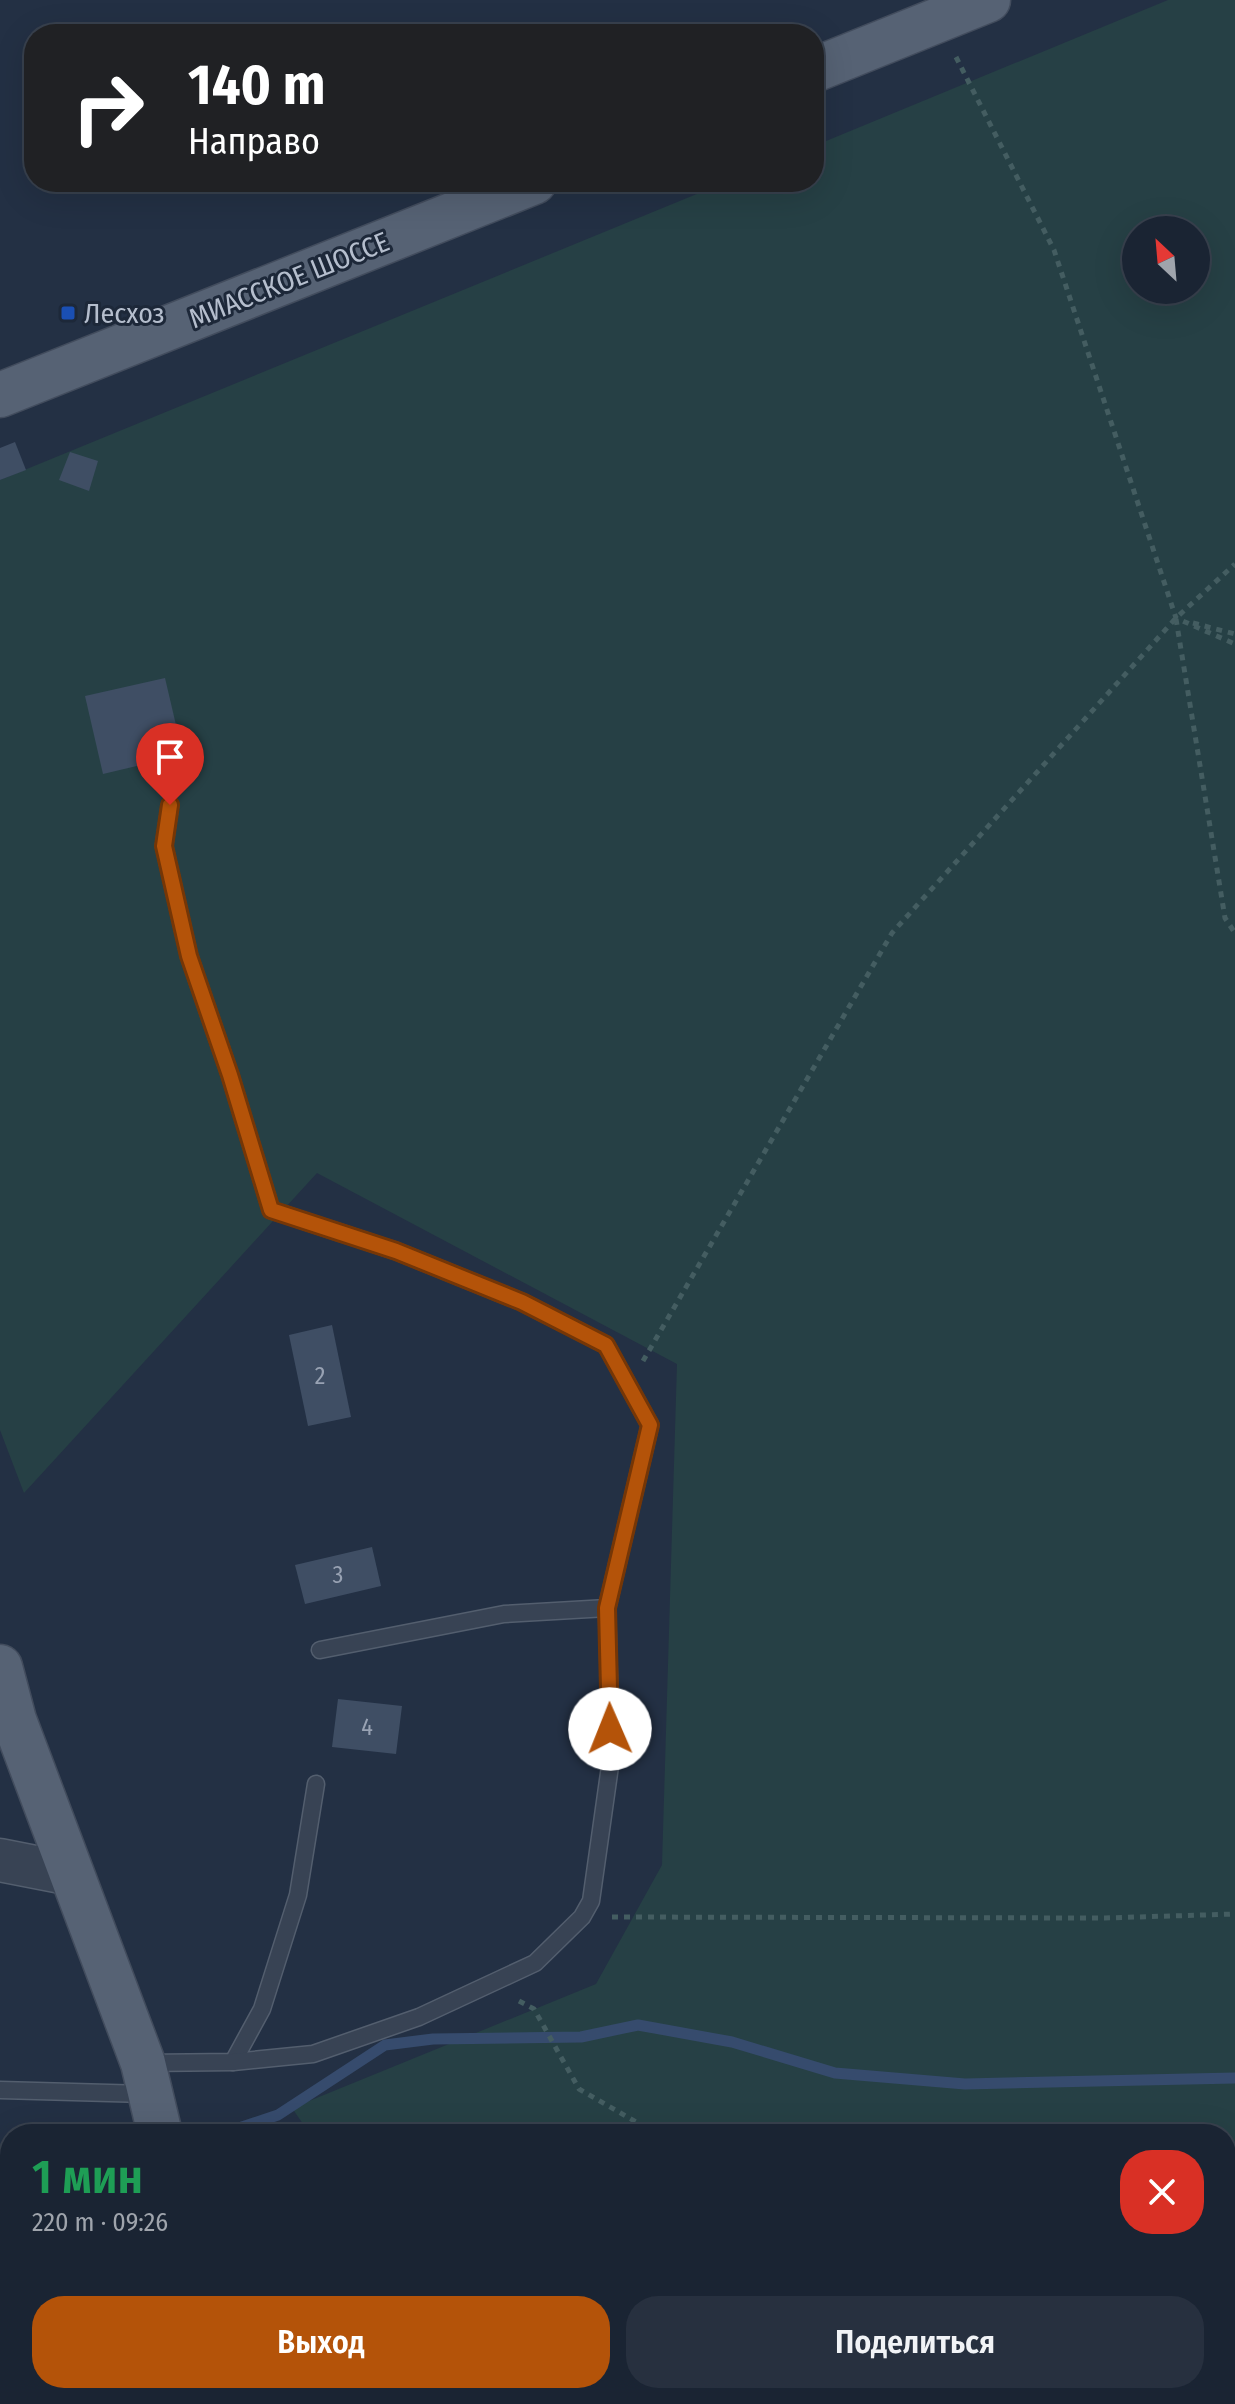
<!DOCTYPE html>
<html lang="ru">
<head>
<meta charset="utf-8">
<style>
	body { margin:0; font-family:"Fira Sans Condensed",sans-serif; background:#27303f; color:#f1f3f6; height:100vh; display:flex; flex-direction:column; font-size:30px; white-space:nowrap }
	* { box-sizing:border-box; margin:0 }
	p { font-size:26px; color:#9fa4ac }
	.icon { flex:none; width:44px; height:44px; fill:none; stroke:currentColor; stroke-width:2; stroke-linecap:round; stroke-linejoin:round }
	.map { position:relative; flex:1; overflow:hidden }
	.drawer { position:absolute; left:0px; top:2124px; width:1236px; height:280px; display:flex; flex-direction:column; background:#1a2433; border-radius:32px 32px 0 0; box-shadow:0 8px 32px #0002,0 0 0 2px #38414e }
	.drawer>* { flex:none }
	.hud { position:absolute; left:24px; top:24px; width:800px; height:168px; border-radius:32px; box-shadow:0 8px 32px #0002,0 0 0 2px #38414e; background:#202124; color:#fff; overflow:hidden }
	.needle { width:52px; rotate:334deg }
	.fabs { position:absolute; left:1122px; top:216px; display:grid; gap:16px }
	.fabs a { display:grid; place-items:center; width:88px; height:88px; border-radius:50%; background:#1a2433; box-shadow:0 8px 32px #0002,0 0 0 2px #38414e; font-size:40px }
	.pin { position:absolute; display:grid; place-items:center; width:68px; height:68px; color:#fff; margin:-82px -34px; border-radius:50% 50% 50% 0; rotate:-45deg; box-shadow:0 0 8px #0007 }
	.pin .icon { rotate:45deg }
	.me { position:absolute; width:88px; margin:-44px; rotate:359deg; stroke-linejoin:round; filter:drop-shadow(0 0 6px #0008) }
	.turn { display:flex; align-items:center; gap:28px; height:168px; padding:0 32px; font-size:36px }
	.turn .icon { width:104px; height:104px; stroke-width:2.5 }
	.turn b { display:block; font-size:56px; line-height:68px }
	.round { display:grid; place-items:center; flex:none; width:84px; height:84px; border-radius:32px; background:#27303f }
	.overview { display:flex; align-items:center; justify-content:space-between; height:136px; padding:0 32px }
	h1 { font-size:48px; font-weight:600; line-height:60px; color:#1e9e55 }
	.cta { display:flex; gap:16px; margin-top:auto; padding:16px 32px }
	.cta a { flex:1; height:92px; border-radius:32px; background:#b45309; color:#fff; font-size:32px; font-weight:600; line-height:92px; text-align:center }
	.cta a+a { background:#27303f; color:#f1f3f6 }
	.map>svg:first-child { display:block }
	.green { fill:#264045; fill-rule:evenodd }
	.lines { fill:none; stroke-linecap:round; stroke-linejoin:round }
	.stream { stroke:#364b6d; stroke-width:11 }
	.building { fill:#3f4e64 }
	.service-casing { stroke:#535e6e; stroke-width:19 }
	.tertiary-casing { stroke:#535e6e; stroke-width:45 }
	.primary-casing { stroke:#424c5d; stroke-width:47 }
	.path { stroke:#445d61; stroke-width:5; stroke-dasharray:6 6; stroke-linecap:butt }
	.service { stroke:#384354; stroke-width:16 }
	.tertiary { stroke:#384354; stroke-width:42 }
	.primary { stroke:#566274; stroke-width:44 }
	.rail { stroke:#5a667b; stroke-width:6; stroke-dasharray:8 8; stroke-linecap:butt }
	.route-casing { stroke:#753606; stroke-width:20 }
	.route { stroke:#b45309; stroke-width:14 }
	.transit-dot { fill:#1a4fb4; stroke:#1d2839; stroke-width:3 }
	.labels { text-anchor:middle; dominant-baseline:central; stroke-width:6; stroke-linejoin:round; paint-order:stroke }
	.number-label { font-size:24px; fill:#98a2b3 }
	.street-label { font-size:28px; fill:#b5becd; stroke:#1d2839 }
	.poi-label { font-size:28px; fill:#b5becd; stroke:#1d2839; text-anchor:start }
</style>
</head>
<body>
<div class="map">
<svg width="1235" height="2404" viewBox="0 0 1235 2404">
	<rect width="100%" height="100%" fill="#233044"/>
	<path class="green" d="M1168,0H1235V2142H1226V2134H310L292,2108L596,1984L662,1865L677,1364L317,1173L24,1493L0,1430V480L726,182H814V146ZM1136,230H1196V290H1136Z"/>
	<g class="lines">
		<g class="stream">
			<polyline points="208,2134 233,2130 278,2115 385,2045 433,2039 581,2037 638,2025 732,2042 835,2073 965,2084 1235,2078"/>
			<polyline points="0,2359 10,2360"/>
		</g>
	</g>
	<g class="building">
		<polygon points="15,442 26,470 0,480 0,448"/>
		<polygon points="70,452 98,461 89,491 59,480"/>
		<polygon points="165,678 183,755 103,774 85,696"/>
		<polygon points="332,1325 351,1417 308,1426 289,1335"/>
		<polygon points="372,1547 381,1586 305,1604 295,1565"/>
		<polygon points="338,1699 402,1706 396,1754 332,1747"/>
	</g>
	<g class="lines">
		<defs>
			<g id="service">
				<polyline points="320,1650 504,1614 607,1608"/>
				<polyline points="233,2062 262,2009 298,1895 316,1784"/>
				<polyline points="144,2063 233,2062 313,2054 419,2017 535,1963 582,1917 591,1901 611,1759 607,1608 650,1425 606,1345 522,1302 396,1251 271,1210 230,1075 189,956 164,846 170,805"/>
				<polyline points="0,2090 146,2094"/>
				<polyline points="0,2337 10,2339"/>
				<polyline points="228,2394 229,2404"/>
			</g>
			<polyline id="tertiary" points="0,1860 71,1874"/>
			<g id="primary">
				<polyline points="814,70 988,0"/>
				<polyline points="0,395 534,182"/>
				<polyline points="0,1667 14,1720 143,2063 160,2134"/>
				<polyline points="329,2394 345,2404"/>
			</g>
		</defs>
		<use href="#service" class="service-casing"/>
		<use href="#tertiary" class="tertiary-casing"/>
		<use href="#primary" class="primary-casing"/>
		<g class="path">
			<polyline points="956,57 1054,250 1176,618 1235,644"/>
			<polyline points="1176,619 1225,918 1235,933"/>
			<polyline points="1193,623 1235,634"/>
			<polyline points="643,1361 892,933 1176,618 1235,564"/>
			<polyline points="612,1917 1105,1918 1235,1914"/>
			<polyline points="519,2001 534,2009 579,2089 657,2134"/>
			<polyline points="1226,2233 1235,2233"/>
			<polyline points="529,2394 570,2402 725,2394"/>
			<polyline points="795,2394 828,2404"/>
		</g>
		<use href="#service" class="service"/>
		<use href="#tertiary" class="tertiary"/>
		<use href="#primary" class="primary"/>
		<g class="rail">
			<polyline points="0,2181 10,2182"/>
			<polyline points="0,2207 10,2208"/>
			<polyline points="1226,2305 1235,2305"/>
			<polyline points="1226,2328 1235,2328"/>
		</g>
	</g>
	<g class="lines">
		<defs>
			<polyline id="route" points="170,805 164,846 189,956 230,1075 271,1210 396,1251 522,1302 606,1345 650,1425 607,1608 610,1729"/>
		</defs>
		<use href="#route" class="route-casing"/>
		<use href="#route" class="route"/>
	</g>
	<rect class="transit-dot" x="60" y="305" width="16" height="16" rx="4"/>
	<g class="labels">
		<g class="number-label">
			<text x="320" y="1376">2</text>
			<text x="338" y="1575">3</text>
			<text x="367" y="1727">4</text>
		</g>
		<g class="street-label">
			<text transform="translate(289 280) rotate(-22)">МИАССКОЕ ШОССЕ</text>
		</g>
		<g class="poi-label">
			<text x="84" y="313">Лесхоз</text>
		</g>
	</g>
</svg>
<div class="fabs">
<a><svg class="needle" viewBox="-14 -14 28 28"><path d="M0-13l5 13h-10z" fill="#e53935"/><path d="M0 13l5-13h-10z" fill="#9fa4ac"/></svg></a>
</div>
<div class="pin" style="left:170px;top:805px;background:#d93025"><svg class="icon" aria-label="arrive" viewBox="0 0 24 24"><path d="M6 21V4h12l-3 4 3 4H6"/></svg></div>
<svg class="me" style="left:610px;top:1729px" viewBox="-20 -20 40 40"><circle r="19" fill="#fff"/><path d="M0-13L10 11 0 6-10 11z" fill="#b45309"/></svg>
<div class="hud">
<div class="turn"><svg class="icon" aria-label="right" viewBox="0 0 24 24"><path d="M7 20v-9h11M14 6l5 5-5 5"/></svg><div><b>140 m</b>Направо</div></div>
</div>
<section class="drawer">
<div class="overview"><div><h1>1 мин</h1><p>220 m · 09:26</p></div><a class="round" style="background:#d93025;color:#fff"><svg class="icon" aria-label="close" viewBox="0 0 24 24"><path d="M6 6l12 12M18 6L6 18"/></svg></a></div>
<div class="cta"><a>Выход</a><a>Поделиться</a></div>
</section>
</div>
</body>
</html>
